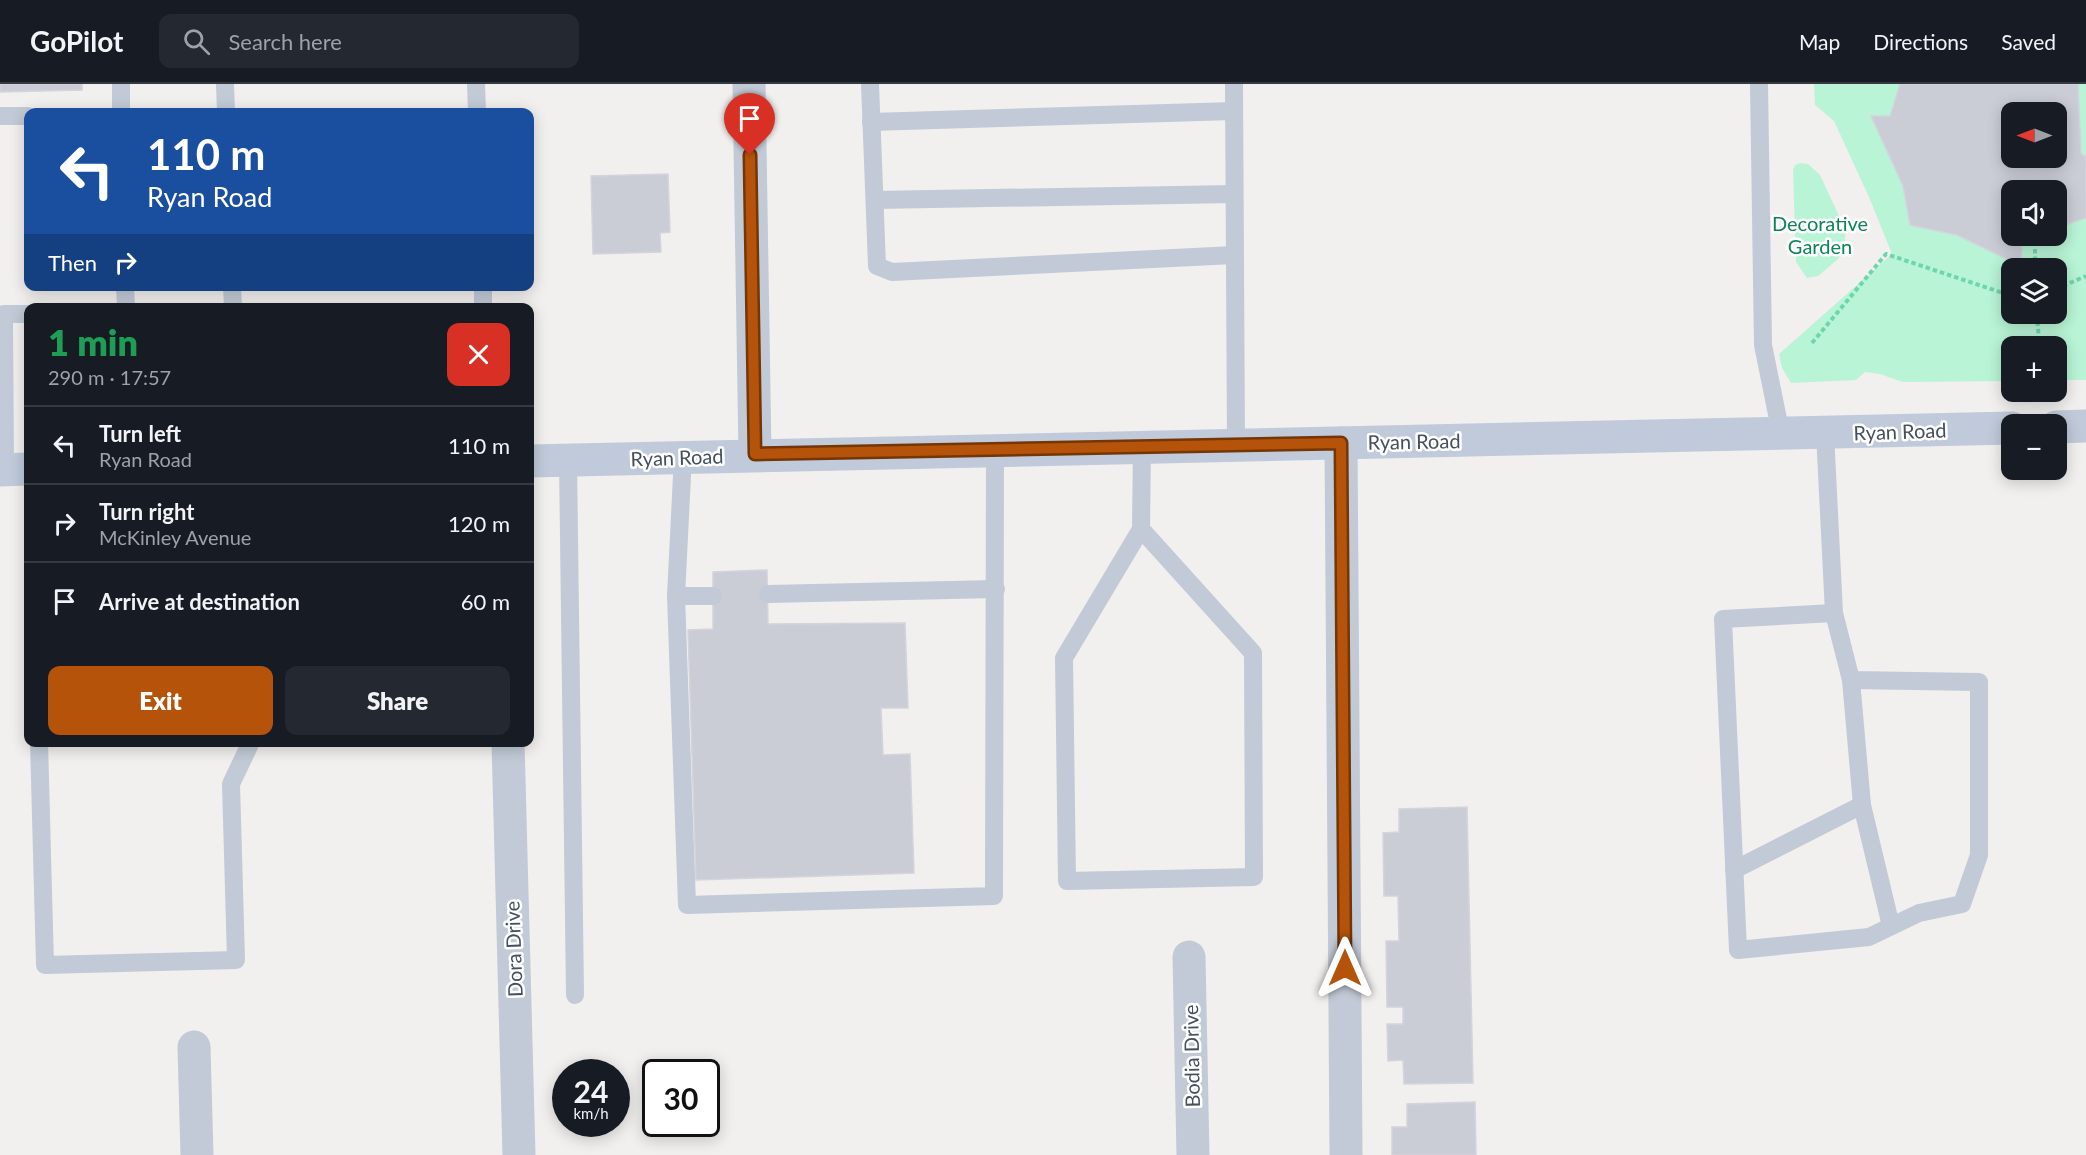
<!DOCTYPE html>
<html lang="en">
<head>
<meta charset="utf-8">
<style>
	body { margin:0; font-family:Lato,sans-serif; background:#242831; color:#f1f3f6; height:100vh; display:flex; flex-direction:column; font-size:22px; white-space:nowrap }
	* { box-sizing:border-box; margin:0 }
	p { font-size:20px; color:#9ea1a6 }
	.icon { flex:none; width:33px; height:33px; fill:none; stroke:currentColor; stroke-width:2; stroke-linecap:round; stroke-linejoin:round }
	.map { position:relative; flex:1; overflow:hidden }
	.details { position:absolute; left:24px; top:219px; width:510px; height:444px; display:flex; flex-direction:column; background:#171b24; border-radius:12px; box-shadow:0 3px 15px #0003 }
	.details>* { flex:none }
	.hud { position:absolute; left:24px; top:24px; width:510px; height:183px; border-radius:12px; box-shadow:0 3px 15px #0003; background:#1a4fa0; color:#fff; overflow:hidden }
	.needle { width:39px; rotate:270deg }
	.buttons { position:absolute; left:2001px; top:18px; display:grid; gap:12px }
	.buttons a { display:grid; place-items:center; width:66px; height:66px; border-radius:12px; background:#171b24; box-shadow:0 3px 15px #0003; font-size:30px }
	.speed { position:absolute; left:552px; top:975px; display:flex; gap:12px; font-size:30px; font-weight:700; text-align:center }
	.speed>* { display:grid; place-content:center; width:78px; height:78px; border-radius:50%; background:#171b24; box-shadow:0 3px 15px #0003; line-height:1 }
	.speed small { font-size:15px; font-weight:400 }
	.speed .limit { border:3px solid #111; border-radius:9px; background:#fff; color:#111 }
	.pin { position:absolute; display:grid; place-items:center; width:51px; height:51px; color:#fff; margin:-62px -26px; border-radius:50% 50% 50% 0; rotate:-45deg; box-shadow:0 0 6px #0007 }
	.pin .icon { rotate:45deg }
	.me { position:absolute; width:66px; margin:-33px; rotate:0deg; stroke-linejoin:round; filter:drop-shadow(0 0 4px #0008) }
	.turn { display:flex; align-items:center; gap:21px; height:126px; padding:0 24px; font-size:27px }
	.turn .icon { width:78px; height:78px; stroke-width:2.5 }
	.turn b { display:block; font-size:42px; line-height:51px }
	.then { display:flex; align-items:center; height:57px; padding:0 24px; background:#0003; gap:12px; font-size:22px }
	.round { display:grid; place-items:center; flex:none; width:63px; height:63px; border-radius:12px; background:#242831 }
	.head { display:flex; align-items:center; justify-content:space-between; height:102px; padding:0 24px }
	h1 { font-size:36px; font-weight:800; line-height:45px; color:#1e9e55 }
	.primary-button { display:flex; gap:12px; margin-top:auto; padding:12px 24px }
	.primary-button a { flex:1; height:69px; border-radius:12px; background:#b45309; color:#fff; font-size:24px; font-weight:800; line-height:69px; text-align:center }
	.primary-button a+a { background:#242831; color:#f1f3f6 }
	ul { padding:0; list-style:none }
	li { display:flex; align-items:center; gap:18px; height:78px; padding:0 24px; border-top:2px solid #363941 }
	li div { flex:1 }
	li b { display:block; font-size:22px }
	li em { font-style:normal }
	header { display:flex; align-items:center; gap:36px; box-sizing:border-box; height:84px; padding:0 30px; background:#171b24; border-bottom:2px solid #363941 }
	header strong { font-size:28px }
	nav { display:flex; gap:33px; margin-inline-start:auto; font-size:21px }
	.search { width:420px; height:54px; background:#242831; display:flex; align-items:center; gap:15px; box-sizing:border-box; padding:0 21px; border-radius:12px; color:#9ea1a6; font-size:22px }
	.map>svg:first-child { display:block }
	.green { fill:#b9f4d6; fill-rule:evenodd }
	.building { fill:#cbcdd6; stroke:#d3d4dc; stroke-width:1.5; fill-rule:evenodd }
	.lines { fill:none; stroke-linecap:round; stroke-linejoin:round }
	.path { stroke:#6dd6ad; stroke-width:4; stroke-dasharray:4.5 3; stroke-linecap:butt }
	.lane { stroke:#c1cad6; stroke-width:18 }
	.street { stroke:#c1cad6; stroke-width:33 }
	.secondary { stroke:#c0cada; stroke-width:33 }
	.route-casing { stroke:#753606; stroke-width:15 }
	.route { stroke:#b45309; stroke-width:10 }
	.labels { text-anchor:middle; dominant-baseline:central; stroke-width:5; stroke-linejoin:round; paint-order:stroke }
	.park-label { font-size:20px; fill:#0d8454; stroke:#fff }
	.street-label { font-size:20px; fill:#45505f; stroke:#fff }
</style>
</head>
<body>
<header>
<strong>GoPilot</strong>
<div class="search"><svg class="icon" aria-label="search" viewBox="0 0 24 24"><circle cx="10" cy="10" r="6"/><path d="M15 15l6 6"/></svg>Search here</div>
<nav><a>Map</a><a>Directions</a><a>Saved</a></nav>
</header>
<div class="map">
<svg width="2086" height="1071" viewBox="0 0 2086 1071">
	<rect width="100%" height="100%" fill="#f2efef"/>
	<g class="green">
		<path d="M1814,0H2086V296H2057L2056,262H2012L2011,297L1903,298L1880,290L1865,288L1856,296L1791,299L1782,284L1779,270L1892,170L1869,113L1834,37L1815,21ZM2012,28H2056V74H2012ZM2012,106H2056V152H2012ZM2012,184H2056V230H2012Z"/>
		<polygon points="1800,79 1808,80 1820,91 1846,147 1843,166 1838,175 1818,192 1807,194 1796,178 1793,86 1795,81"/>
	</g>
	<g class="building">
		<polygon points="0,0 82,0 82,6 0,8"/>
		<path d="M1900,0H2078L2081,69L2086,73V134L2056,144V106H2012V152H2035L2022,156L2021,182L1957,151L1910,141L1903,102L1871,32H1890ZM2012,28H2056V74H2012Z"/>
		<polygon points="668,90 670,148 660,149 661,168 593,170 591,92"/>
		<polygon points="767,486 768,540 905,539 908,624 881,624 883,671 910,670 914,789 696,796 688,546 713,545 713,488"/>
		<polygon points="1467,723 1473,999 1404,1000 1403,976 1388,977 1387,940 1403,940 1403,923 1387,923 1386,857 1399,857 1398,812 1384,812 1383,749 1399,748 1399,725"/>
		<polygon points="1475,1018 1476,1071 1392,1071 1392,1043 1407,1043 1407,1020"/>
	</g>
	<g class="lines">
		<g class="path">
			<polyline points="2035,165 2035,184"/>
			<polyline points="2056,205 2086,192"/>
			<polyline points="2037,230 2039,257"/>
			<polyline points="1812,259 1886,170 2012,212"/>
		</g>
		<g class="lane">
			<polyline points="121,0 121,28"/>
			<polyline points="225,0 226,28"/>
			<polyline points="476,0 477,28"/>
			<polyline points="870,0 877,182 892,188 1234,171"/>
			<polyline points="1234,0 1236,360"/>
			<polyline points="1759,0 1763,261 1781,350"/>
			<polyline points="0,32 28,32"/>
			<polyline points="871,38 1234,27"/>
			<polyline points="875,116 1234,110"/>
			<polyline points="125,202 126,224"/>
			<polyline points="232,202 233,224"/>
			<polyline points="483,202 483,224"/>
			<polyline points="1825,349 1834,529 1723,535 1738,866 1869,853 1919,829 1962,820 1979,771 1979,598 1851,596 1834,529"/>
			<polyline points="683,372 676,512 687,821 994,812 995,367"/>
			<polyline points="568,376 575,911"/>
			<polyline points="5,386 4,230 28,230"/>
			<polyline points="1141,445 1253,569 1254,793 1067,797 1064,574 1141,445 1142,363"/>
			<polyline points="768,510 996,505"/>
			<polyline points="676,512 713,512"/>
			<polyline points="1851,596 1862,721 1891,842"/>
			<polyline points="39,658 45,881 236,876 231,700 251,658"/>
			<polyline points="1734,786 1862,721"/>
		</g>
		<g class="street">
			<polyline points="749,0 755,370"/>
			<polyline points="1341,359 1346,1071"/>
			<polyline points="508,658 519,1071"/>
			<polyline points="1189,873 1193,1071"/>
			<polyline points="194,963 197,1071"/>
		</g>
		<g class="secondary">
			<polyline points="2056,343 2086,342"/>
			<polyline points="530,377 2012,344"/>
			<polyline points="0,386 28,385"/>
		</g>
	</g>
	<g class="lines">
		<defs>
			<polyline id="route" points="750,71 755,370 1341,359 1345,884"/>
		</defs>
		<use href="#route" class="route-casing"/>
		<use href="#route" class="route"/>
	</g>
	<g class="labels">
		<g class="park-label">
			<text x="1820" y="139">Decorative<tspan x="1820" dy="23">Garden</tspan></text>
		</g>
		<g class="street-label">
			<text transform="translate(1900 347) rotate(-2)">Ryan Road</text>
			<text transform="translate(1414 357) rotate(-1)">Ryan Road</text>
			<text transform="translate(677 373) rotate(-2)">Ryan Road</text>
			<text transform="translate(513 865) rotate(-92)">Dora Drive</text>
			<text transform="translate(1191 972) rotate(-91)">Bodia Drive</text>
		</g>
	</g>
</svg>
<div class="buttons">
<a><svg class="needle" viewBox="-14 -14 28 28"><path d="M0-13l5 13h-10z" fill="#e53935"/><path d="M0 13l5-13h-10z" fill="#9ea1a6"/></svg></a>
<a><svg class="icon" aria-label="sound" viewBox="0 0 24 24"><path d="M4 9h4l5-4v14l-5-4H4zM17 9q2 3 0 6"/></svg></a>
<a><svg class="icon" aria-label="layers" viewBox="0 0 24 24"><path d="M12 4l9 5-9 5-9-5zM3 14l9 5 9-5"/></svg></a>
<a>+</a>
<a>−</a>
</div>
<div class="speed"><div>24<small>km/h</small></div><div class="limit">30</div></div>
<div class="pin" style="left:750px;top:71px;background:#d93025"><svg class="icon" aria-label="arrive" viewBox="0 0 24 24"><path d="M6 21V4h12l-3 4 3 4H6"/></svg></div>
<svg class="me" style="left:1345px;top:884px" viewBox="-20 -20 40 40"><path d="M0-17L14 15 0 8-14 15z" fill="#b45309" stroke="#fff" stroke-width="4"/></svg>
<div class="hud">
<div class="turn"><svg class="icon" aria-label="left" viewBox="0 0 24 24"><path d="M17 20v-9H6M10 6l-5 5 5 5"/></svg><div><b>110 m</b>Ryan Road</div></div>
<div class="then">Then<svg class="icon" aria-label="right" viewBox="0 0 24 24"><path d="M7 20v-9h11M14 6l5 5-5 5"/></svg></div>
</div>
<section class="details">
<div class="head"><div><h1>1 min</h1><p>290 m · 17:57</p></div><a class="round" style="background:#d93025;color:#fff"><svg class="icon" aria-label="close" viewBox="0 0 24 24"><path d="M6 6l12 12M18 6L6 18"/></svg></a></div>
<ul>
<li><svg class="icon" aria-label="left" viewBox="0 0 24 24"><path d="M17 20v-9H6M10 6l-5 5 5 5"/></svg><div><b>Turn left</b><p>Ryan Road</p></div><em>110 m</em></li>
<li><svg class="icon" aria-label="right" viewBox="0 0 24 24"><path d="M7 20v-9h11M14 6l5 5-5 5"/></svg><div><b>Turn right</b><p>McKinley Avenue</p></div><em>120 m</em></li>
<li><svg class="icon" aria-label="arrive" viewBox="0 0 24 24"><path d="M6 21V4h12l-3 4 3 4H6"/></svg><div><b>Arrive at destination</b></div><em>60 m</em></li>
</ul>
<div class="primary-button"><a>Exit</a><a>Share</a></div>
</section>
</div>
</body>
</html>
